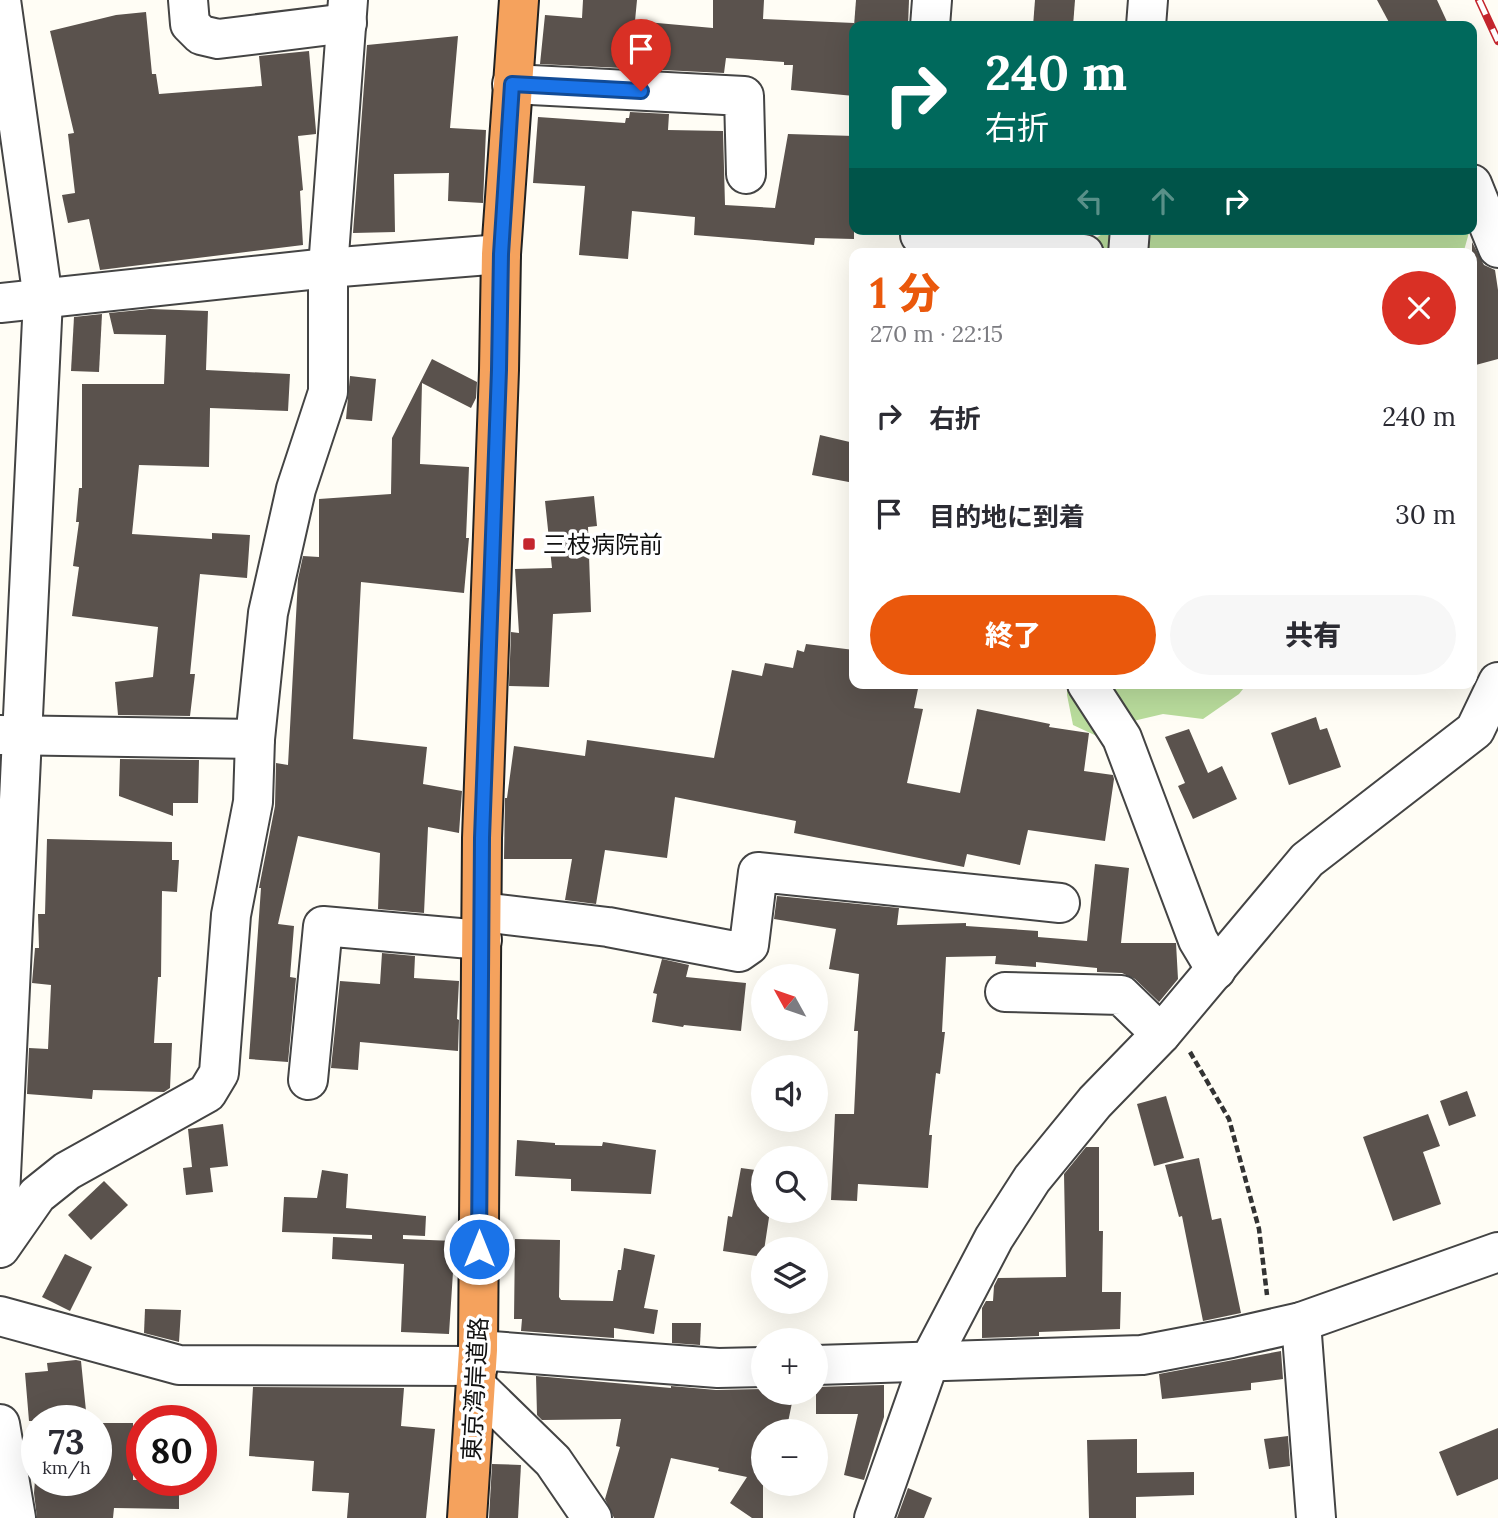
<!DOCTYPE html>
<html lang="ja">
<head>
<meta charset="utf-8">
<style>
	body { margin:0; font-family:Lora,"Noto Sans JP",serif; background:#f7f7f7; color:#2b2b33; height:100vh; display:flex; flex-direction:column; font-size:26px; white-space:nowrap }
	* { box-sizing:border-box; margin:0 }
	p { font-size:23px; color:#7c7c81 }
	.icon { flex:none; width:38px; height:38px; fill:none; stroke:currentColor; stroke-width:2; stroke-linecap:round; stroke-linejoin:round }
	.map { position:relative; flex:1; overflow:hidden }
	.side { position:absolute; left:849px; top:248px; width:628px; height:441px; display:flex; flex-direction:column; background:#fff; border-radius:14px; box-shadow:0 7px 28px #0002 }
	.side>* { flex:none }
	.hud { position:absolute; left:849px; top:21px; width:628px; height:214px; border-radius:14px; box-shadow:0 7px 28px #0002; background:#00695c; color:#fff; overflow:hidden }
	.needle { width:46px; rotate:310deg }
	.buttons { position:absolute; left:751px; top:964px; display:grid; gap:14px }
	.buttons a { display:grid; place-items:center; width:77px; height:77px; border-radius:50%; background:#fff; box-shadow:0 7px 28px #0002; font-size:35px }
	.speed { position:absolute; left:21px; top:1405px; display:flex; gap:14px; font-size:35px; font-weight:700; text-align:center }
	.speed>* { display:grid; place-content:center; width:91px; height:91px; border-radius:50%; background:#fff; box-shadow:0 7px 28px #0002; line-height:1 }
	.speed small { font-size:18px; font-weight:400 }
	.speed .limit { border:10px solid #d22; background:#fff; color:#111 }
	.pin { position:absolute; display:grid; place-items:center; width:60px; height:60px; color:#fff; margin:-72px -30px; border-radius:50% 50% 50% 0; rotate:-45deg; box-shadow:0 0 7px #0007 }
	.pin .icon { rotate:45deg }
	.me { position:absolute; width:77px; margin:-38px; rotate:0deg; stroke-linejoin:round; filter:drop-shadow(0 0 5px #0008) }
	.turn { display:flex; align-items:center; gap:24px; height:147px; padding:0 21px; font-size:32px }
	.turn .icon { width:91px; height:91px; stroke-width:2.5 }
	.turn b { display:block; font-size:49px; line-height:60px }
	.lanes { display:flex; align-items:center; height:66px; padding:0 21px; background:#0003; justify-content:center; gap:35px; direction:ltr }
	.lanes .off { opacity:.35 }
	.round { display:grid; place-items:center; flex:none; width:74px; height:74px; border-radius:37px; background:#f7f7f7 }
	.headline { display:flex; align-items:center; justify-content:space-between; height:119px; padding:0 21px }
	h1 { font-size:42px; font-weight:800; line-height:52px; color:#ea580c }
	.cta { display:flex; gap:14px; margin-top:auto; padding:14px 21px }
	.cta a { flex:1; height:80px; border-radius:42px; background:#ea580c; color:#fff; font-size:28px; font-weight:800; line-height:80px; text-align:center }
	.cta a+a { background:#f7f7f7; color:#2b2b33 }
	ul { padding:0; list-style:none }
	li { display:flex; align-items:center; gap:21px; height:98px; padding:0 21px }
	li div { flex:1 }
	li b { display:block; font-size:26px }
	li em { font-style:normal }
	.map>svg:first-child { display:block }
	.forest { fill:#b9dc9c }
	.building { fill:#5a524d }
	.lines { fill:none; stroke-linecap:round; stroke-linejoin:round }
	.minor-casing { stroke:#444; stroke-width:42 }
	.highway-casing { stroke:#222; stroke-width:42 }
	.path { stroke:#333; stroke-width:4.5; stroke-dasharray:7 3.5; stroke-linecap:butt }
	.minor { stroke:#fff; stroke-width:38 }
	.highway { stroke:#f5a25d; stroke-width:38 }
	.rail-casing { stroke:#c4262e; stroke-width:8 }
	.rail { stroke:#fff; stroke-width:5; stroke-dasharray:16; stroke-linecap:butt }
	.route-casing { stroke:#114b97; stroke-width:18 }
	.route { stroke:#1a73e8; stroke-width:12 }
	.poi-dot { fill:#c4262e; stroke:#fff; stroke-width:2.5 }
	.labels { text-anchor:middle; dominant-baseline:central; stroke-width:7; stroke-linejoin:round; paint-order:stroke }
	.poi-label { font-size:24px; fill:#111; stroke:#fff; text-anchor:start }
	.street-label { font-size:24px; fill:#111; stroke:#fff }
</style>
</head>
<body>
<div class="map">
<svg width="1498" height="1518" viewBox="0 0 1498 1518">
	<rect width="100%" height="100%" fill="#fffdf5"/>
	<g class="forest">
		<polygon points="1109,229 1470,229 1463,254 1080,254 1084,247"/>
		<polygon points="1067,684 1247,684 1239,694 1203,719 1163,714 1129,722 1101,738 1073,725 1067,695"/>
	</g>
	<g class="building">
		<polygon points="583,0 637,0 635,21 713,28 713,0 764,0 763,19 854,23 854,96 791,90 793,65 784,65 784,62 726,58 724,73 540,64 545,15 582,18"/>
		<polygon points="856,0 909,0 908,26 854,26"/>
		<polygon points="1035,0 1075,0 1073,26 1033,26"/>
		<polygon points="1377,0 1437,0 1449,26 1391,26"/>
		<polygon points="146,12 152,74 156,74 159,94 262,86 259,56 309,51 316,131 316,134 298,136 303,190 300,191 303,245 100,270 89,219 68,223 62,195 75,193 68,134 74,133 50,31 116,15"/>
		<polygon points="458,36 450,128 486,130 483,203 448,201 449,173 394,174 395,232 353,233 367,45"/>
		<polygon points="630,112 669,114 668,130 723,131 725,205 775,208 788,134 854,136 854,239 815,238 814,245 694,235 695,217 632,211 628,259 579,255 585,186 533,183 538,117 625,123 626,118 629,118"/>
		<polygon points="1472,242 1484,265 1495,270 1498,290 1498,359 1472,366"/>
		<polygon points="150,309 208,311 206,370 290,374 288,411 210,408 209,467 139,465 132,534 212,539 212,533 250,535 247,578 200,574 190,674 195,674 190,716 118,715 115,682 153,677 158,627 72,616 79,567 73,566 79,522 76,522 79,488 82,488 82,384 164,384 166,335 114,334 109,313"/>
		<polygon points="102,314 99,372 71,371 74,317"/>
		<polygon points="432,359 477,382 476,398 471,408 422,383 420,464 469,467 466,538 469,538 464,593 361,582 353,739 427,747 423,784 462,791 459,833 428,827 424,913 378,909 380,853 298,836 278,924 294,926 290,977 296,978 288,1062 249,1059 261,888 259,888 275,806 276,763 288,765 298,579 303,556 319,557 319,499 391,494 392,438"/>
		<polygon points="350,376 376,379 372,421 346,419"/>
		<polygon points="820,435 854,443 854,483 812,475"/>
		<polygon points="594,496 597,526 588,527 591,612 553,614 549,687 509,686 511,632 519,633 515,569 552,568 545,501"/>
		<polygon points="806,644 854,650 854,684 919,684 914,708 923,709 907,783 960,793 977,709 1050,724 1049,727 1089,733 1084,771 1113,775 1114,779 1105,841 1028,830 1020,865 967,854 964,867 794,833 796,821 675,797 667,858 605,850 596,904 565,900 572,859 504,859 505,798 507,798 514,746 585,756 587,740 714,758 732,670 762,676 765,663 793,668 797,650 804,652"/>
		<polygon points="1316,717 1320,730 1327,728 1341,767 1289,785 1271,733"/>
		<polygon points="1189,729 1208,773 1222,766 1237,799 1193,819 1178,786 1185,783 1165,737"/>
		<polygon points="120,759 199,760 198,803 173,803 173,816 119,796"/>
		<polygon points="47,839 172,842 172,860 179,860 177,892 162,891 161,977 158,977 154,1043 172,1043 170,1088 164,1092 93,1090 92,1099 27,1094 29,1048 48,1049 51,985 32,983 35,948 39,948 38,914 45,914"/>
		<polygon points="1095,864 1129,868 1121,943 1176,943 1178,979 1159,1002 1135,979 1122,973 1097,972 1097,968 1036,962 1036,967 995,964 996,956 946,957 942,1032 945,1032 940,1074 936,1073 929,1135 932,1135 928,1188 858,1184 857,1201 831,1200 835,1114 854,1114 858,1031 854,1031 859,974 829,969 836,929 774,919 777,896 899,908 897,925 966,923 966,926 1038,931 1038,937 1087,941"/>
		<polygon points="382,953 415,956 414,978 459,981 457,1019 459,1020 458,1051 360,1042 358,1070 331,1068 340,981 380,984"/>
		<polygon points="662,959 689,965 686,977 746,983 741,1031 684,1025 683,1027 652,1022 657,994 653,993"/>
		<polygon points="1467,1091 1476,1116 1449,1126 1440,1101"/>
		<polygon points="1166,1096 1184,1158 1154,1166 1137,1104"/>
		<polygon points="1428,1114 1440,1146 1423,1152 1441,1204 1393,1221 1363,1137"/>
		<polygon points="223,1124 228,1166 210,1168 213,1192 186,1195 183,1168 192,1167 188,1129"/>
		<polygon points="517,1140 555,1143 555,1145 602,1146 603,1142 656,1150 651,1194 571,1191 571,1179 515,1176"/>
		<polygon points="1086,1147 1099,1147 1099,1231 1103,1231 1102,1292 1121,1292 1120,1329 1039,1332 1039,1336 982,1338 982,1308 986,1301 993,1301 994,1286 998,1278 1066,1277 1064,1174"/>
		<polygon points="1199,1158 1212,1220 1221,1218 1241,1313 1203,1321 1182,1216 1179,1217 1165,1165"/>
		<polygon points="741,1168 763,1171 763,1211 770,1211 763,1257 723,1251 728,1216 732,1217"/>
		<polygon points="322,1170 348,1174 346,1208 426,1216 425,1236 403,1235 403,1239 455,1241 449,1334 401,1332 404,1264 332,1259 333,1237 372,1239 372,1235 282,1232 284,1197 317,1198"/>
		<polygon points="104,1181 128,1205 91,1240 68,1215"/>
		<polygon points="515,1239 560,1240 559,1297 561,1300 613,1301 618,1270 621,1270 624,1248 655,1255 644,1308 658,1310 654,1334 614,1328 614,1338 521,1331 522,1319 514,1319"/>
		<polygon points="65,1254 92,1267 70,1311 42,1297"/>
		<polygon points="145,1309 181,1310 179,1342 144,1333"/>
		<polygon points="672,1323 701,1323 700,1345 672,1343"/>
		<polygon points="1281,1351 1283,1379 1251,1383 1251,1390 1162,1399 1159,1374"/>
		<polygon points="76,1360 81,1361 87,1421 29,1421 25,1373 48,1371 47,1363"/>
		<polygon points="536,1376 671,1388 671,1386 716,1390 763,1389 763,1393 794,1393 786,1432 763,1432 763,1518 752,1518 730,1503 747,1477 718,1471 719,1468 671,1458 654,1518 614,1518 605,1499 620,1447 616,1446 621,1419 542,1420 537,1415"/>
		<polygon points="884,1385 884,1417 864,1480 844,1475 858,1414 816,1414 816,1387"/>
		<polygon points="253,1387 404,1388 401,1426 435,1429 426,1518 347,1518 349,1493 312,1491 314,1461 249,1456"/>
		<polygon points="96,1423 133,1423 133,1480 179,1480 179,1509 114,1508 113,1518 37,1518 34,1493 35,1480 96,1483"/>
		<polygon points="1498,1428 1498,1479 1457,1496 1439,1452"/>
		<polygon points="1288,1436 1290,1466 1269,1469 1264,1439"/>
		<polygon points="1137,1439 1137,1473 1194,1472 1194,1495 1136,1497 1136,1518 1089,1518 1087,1440"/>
		<polygon points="492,1464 521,1465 518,1518 489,1518"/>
		<polygon points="908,1488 932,1498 924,1518 897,1518"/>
	</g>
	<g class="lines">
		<defs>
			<g id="minor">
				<polyline points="188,0 190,24 201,35 218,39 347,23"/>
				<polyline points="930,26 932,0"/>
				<polyline points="1146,26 1148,0"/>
				<polyline points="512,84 744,96 746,174"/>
				<polyline points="1472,184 1498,248"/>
				<polyline points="920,229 920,235 1084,254"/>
				<polyline points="1128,254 1130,229"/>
				<polyline points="0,303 328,268 501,254"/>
				<polyline points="1087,684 1122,738 1198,940 1216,970"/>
				<polyline points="0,735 255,739"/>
				<polyline points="482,912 608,927 739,952 749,945 758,872 1060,903"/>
				<polyline points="1005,992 1121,995 1161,1034"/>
				<polyline points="308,1080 323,926 482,940"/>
				<polyline points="0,1196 43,299 1,0"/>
				<polyline points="0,1248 37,1195 67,1171 207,1093 219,1073 231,915 253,802 255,739 268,613 296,489 328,392 328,268 348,0"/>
				<polyline points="0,1316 179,1365 478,1366"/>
				<polyline points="1301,1322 1316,1518"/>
				<polyline points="478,1350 718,1368 763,1367"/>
				<polyline points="816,1365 1142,1355 1231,1338 1301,1322 1498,1252"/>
				<polyline points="477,1387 553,1461 592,1518"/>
				<polyline points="0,1424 16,1518"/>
				<polyline points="874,1518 929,1362 994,1238 1032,1179 1095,1102 1161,1034 1307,860 1475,730 1498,682"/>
			</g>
			<polyline id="highway" points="467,1518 478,1350 482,838 499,370 501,254 519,0"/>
		</defs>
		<use href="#minor" class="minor-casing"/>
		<use href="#highway" class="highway-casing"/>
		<polyline class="path" points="1190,1052 1229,1119 1259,1229 1267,1295"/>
		<use href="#minor" class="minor"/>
		<use href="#highway" class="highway"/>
		<defs>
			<polyline id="rail" points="1479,0 1498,41"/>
		</defs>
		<use href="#rail" class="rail-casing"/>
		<use href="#rail" class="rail"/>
	</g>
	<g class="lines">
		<defs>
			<polyline id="route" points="479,1249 482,838 499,370 501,254 512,84 641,91"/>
		</defs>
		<use href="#route" class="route-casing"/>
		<use href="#route" class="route"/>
	</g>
	<rect class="poi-dot" x="522" y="537" width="14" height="14" rx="3.5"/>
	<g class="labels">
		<g class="poi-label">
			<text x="543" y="544">三枝病院前</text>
		</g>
		<g class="street-label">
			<text transform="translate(475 1389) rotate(-87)">東京湾岸道路</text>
		</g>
	</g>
</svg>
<div class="buttons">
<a><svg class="needle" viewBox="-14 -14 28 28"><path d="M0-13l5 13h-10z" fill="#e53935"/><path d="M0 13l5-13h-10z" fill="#7c7c81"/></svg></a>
<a><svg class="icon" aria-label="sound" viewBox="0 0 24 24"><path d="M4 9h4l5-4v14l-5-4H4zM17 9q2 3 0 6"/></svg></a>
<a><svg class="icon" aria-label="search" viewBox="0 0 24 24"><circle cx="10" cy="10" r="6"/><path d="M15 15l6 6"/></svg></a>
<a><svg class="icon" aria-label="layers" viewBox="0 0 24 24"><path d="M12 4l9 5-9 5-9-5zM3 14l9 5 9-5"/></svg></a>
<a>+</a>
<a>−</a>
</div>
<div class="speed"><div>73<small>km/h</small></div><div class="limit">80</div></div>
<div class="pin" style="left:641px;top:91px;background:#d93025"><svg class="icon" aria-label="arrive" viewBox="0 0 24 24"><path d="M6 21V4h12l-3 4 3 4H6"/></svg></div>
<svg class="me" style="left:479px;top:1249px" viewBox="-20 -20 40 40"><circle r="17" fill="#1a73e8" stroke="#fff" stroke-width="3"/><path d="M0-11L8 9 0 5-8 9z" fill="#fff"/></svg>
<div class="hud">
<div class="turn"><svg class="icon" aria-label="right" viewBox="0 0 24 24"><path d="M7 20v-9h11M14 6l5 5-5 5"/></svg><div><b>240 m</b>右折</div></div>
<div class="lanes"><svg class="icon off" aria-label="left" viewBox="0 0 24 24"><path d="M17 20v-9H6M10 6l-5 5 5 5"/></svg><svg class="icon off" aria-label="ahead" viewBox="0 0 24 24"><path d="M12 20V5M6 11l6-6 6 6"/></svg><svg class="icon" aria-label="right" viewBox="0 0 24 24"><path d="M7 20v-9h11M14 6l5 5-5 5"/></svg></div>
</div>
<section class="side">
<div class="headline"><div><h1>1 分</h1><p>270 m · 22:15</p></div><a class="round" style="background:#d93025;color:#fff"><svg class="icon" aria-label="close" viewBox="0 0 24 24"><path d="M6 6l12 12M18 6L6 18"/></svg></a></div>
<ul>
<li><svg class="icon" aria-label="right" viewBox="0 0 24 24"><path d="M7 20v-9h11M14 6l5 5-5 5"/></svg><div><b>右折</b></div><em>240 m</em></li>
<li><svg class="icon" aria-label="arrive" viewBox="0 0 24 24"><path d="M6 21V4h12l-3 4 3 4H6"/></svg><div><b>目的地に到着</b></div><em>30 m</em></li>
</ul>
<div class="cta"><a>終了</a><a>共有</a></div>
</section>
</div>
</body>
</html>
